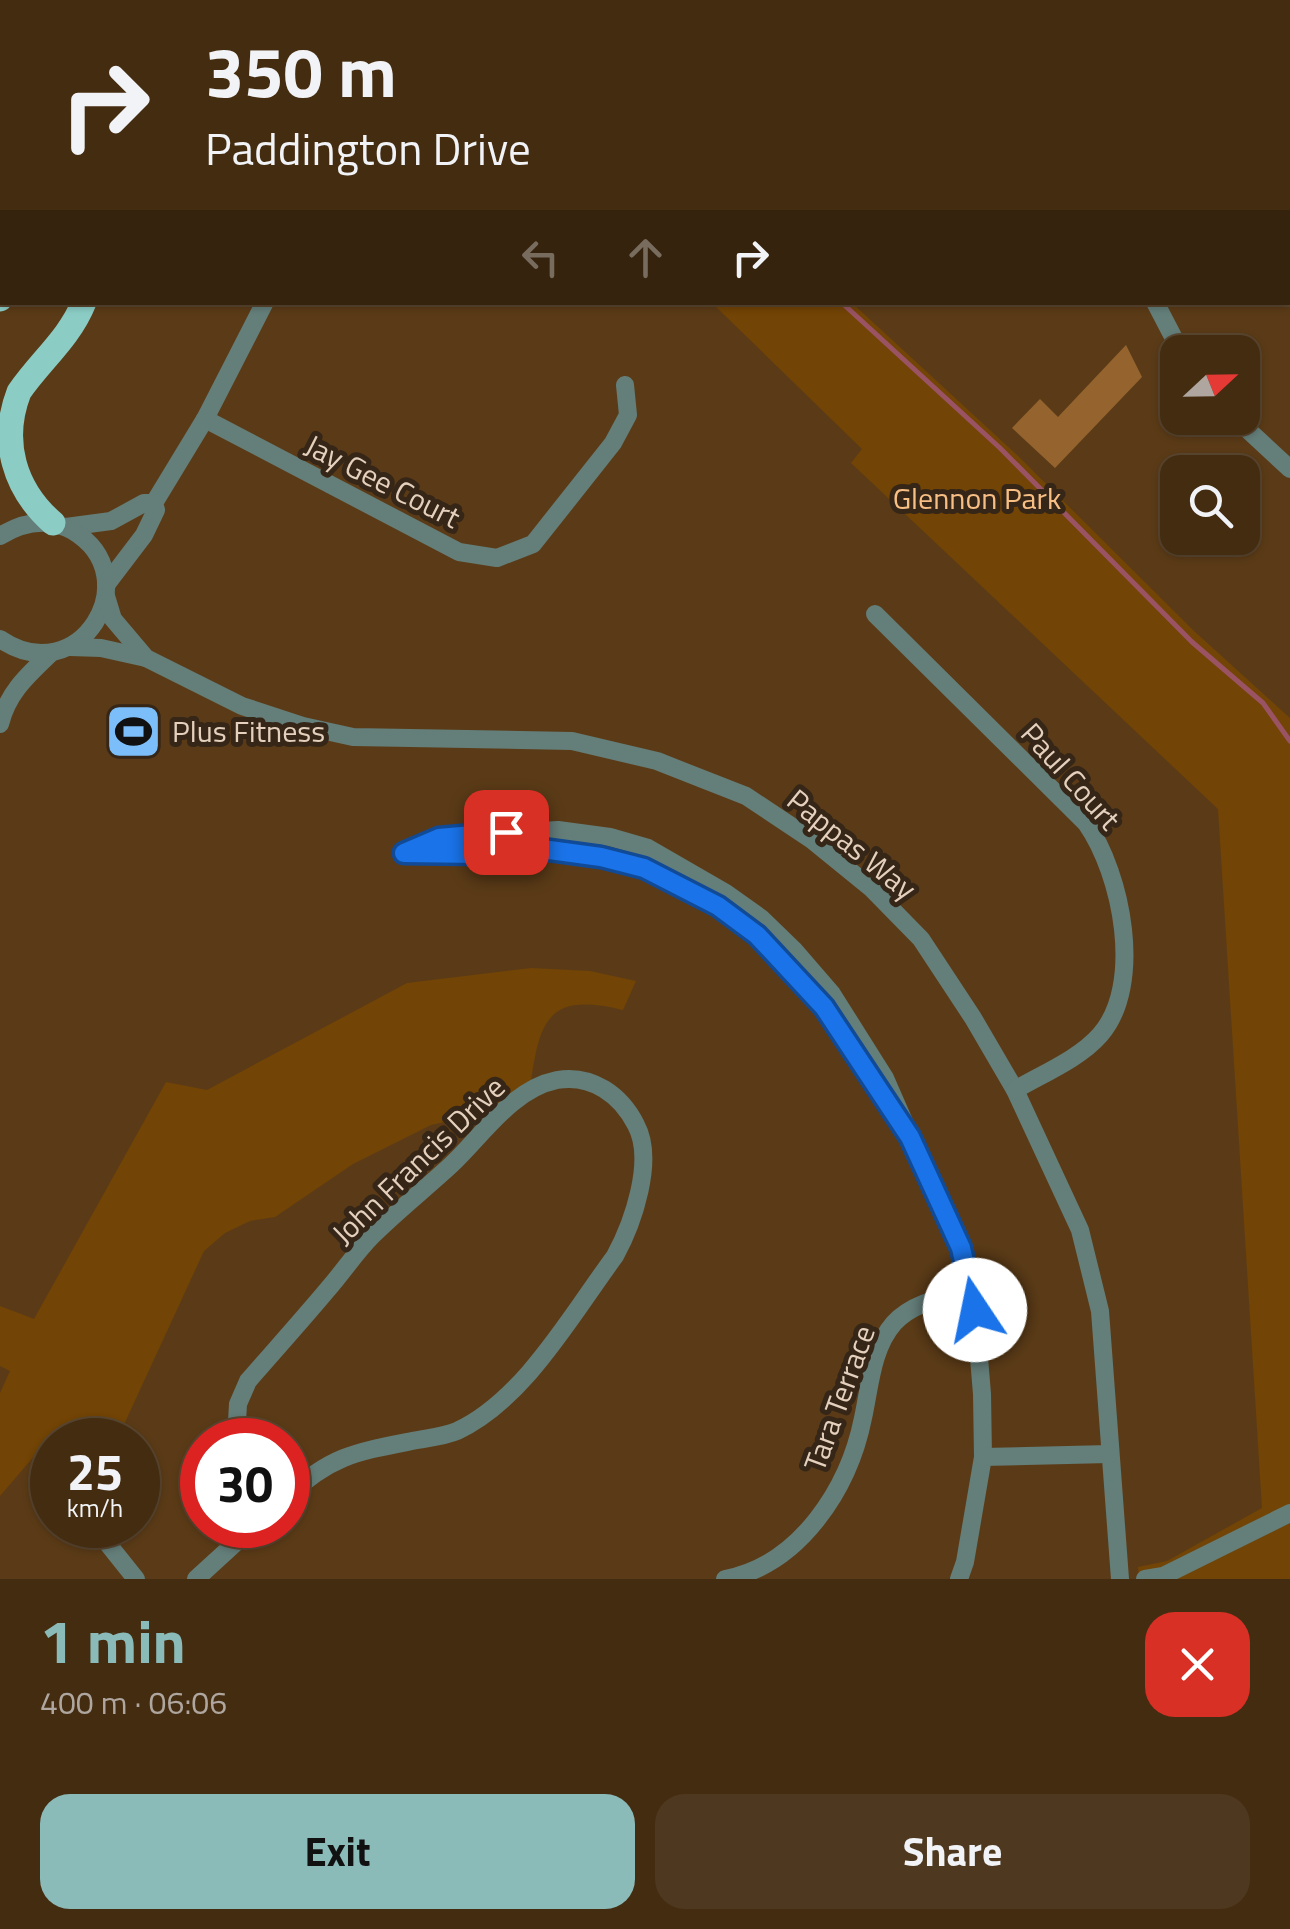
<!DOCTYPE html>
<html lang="en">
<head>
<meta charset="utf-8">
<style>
	body { margin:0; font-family:"Titillium Web",sans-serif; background:#4e381f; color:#f1f3f6; height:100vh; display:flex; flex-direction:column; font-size:38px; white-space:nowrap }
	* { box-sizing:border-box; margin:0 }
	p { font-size:32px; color:#afa79f }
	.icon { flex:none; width:55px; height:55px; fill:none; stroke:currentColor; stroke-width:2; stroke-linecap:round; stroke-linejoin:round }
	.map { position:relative; height:1579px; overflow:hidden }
	.panel { display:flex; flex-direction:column; background:#442c11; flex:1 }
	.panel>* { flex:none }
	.banner { position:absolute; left:0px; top:0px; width:1290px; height:305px; box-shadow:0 2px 8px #0004,0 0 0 2px #5c4831; background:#442c11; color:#f1f3f6; overflow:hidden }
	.needle { width:65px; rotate:68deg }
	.fabs { position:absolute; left:1160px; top:335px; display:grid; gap:20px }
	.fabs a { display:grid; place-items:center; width:100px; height:100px; border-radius:20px; background:#442c11; box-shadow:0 2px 8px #0004,0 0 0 2px #5c4831; font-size:50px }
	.speed { position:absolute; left:30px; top:1418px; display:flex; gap:20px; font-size:50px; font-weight:700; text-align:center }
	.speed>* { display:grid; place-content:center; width:130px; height:130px; border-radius:50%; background:#442c11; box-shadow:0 2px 8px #0004,0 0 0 2px #5c4831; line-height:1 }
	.speed small { font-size:25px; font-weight:400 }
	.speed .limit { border:15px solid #d22; background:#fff; color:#111 }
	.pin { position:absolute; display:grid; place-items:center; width:85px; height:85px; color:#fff; margin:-42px; border-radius:20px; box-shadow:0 5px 15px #0006 }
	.me { position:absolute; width:110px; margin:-55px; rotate:349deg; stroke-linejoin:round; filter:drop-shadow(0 0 8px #0008) }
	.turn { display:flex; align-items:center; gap:35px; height:210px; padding:0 40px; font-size:45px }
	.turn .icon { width:130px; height:130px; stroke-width:2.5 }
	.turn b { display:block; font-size:70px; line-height:85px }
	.lanes { display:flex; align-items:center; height:95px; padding:0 40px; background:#0003; justify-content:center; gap:50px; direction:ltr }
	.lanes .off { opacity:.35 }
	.round { display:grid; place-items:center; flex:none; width:105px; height:105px; border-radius:30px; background:#4e381f }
	.summary { display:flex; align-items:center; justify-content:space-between; height:170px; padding:0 40px }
	h1 { font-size:60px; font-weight:700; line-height:75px; color:#8bbbb9 }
	.action { display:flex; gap:20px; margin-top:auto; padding:20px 40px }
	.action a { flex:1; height:115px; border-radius:30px; background:#8bbbb9; color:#111; font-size:40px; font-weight:700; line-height:115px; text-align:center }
	.action a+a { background:#4e381f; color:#f1f3f6 }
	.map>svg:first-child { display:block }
	.green { fill:#724405 }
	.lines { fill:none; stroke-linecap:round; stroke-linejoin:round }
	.stream { stroke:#995363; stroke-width:5 }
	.building { fill:#95642e }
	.minor { stroke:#647e7a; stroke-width:18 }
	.highway { stroke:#8bcdc5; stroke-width:25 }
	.route-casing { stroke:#114b97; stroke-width:25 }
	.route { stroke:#1a73e8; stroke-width:18 }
	.labels { text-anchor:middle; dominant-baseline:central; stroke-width:10; stroke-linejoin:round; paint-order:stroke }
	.street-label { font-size:30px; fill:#e4d0bd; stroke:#352617 }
	.park-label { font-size:30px; fill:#f8bf85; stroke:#352617 }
	.poi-label { font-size:30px; fill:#e4d0bd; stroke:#352617; text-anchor:start }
</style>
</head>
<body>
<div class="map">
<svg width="1290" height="1579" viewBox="0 0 1290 1579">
	<rect width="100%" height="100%" fill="#5b3b17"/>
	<g class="green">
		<polygon points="712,303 852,303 1017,455 1194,631 1290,718 1290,1579 1139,1579 1138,1567 1167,1561 1262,1508 1218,809 851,463 862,449"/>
		<path d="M531,968L590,971L636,981L623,1010C551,993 540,1016 531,1082L483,1114L431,1125L353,1164L275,1217L250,1221L225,1233L204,1251L121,1431L72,1433L73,1440H52V1452L49,1447H42L0,1496V1393L10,1371L0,1366V1306L34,1319L166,1082L207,1090L407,983Z"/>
	</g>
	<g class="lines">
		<g class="stream">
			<polyline points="440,0 446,2"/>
			<polyline points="841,302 1000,448 1192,642 1263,703 1290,741"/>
		</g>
	</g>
	<polygon class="building" points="1126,345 1142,377 1055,468 1012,428 1040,399 1058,417"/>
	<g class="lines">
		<g class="minor">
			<polyline points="7,0 11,2"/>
			<polyline points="1000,0 1001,2"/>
			<polyline points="57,2 58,0"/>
			<polyline points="88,2 90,0"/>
			<polyline points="389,2 389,0"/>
			<polyline points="0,24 2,26"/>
			<polyline points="0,39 2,47"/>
			<polyline points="0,86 2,74"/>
			<polyline points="0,134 2,131"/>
			<polyline points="1155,302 1181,352"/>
			<polyline points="1235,418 1290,469"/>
			<polyline points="205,419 459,552 497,558 533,544 613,443 628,415 625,385"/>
			<polyline points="66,527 111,521 144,503 154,503"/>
			<path d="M0,536C23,522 48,517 73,531C150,577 79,693 0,639"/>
			<polyline points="106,585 144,535 156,510 154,503 205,419 265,302"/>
			<polyline points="106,596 113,619 146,658 242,706 303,726 353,737 572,741 657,761 746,796 812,840 871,888 921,939 973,1018 1015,1090 1080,1230 1100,1311 1120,1579"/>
			<path d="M875,614L1086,823C1122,874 1144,985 1100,1035C1079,1059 1042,1074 1015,1090"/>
			<polyline points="70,647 101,648 146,658"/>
			<path d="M0,724C8,692 28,675 51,653"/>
			<polyline points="404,853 439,838 558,830 610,837 648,848 726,893 761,918 794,950 832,994 885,1078 968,1268 975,1310 982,1394 983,1457 965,1562 959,1579"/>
			<path d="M410,854C460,860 511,845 562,851C666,862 763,922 824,1006C848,1039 867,1076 890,1109"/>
			<path d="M236,1440L238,1404L248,1381C275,1350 302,1320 328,1289C343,1272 356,1252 372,1236C397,1211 425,1189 451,1165C482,1136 512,1089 557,1080C592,1074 621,1095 636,1125C655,1160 633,1223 615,1256C572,1314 524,1400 457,1431C443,1437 426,1438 412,1441C356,1452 330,1456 288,1496"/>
			<polyline points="983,1457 1109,1454"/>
			<polyline points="96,1529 136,1579"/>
			<polyline points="196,1579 255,1525"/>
			<path d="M725,1579C800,1565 849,1488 863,1418C870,1386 872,1348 894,1323C913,1302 945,1297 971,1290"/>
			<polyline points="1145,1579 1163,1576 1290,1513"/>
		</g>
		<g class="highway">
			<polyline points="146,2 148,0"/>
			<polyline points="190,2 192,0"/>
			<polyline points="0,231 2,228"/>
			<polyline points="0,299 2,295"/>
			<path d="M53,523C14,489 0,441 19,392C41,360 69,339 84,302"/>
		</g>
	</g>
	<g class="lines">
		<defs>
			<polyline id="route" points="506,832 439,838 404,853 479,854 542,849 601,857 644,868 718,906 757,935 824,1007 910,1137 961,1248 975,1310"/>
		</defs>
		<use href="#route" class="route-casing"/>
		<use href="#route" class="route"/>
	</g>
	<defs>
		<symbol id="stadium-square" viewBox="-11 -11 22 22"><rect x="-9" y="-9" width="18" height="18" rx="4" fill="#7cbef9" stroke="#352617"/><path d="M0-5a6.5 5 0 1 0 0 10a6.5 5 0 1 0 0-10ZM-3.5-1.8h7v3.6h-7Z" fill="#111"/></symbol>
	</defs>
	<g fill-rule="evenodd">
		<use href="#stadium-square" x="102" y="700" width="63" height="63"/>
	</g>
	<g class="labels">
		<g class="street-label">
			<text transform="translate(383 481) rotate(27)">Jay Gee Court</text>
			<text transform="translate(1071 776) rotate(48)">Paul Court</text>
			<text transform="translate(852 844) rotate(39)">Pappas Way</text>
			<text transform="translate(418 1160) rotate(-44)">John Francis Drive</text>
			<text transform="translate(839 1398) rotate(-70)">Tara Terrace</text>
		</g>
		<g class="park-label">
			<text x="977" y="498">Glennon Park</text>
		</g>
		<g class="poi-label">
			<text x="172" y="731">Plus Fitness</text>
		</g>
	</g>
</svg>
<div class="fabs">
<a><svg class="needle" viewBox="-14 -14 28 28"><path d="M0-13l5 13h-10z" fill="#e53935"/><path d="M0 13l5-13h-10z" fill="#afa79f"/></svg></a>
<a><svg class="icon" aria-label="search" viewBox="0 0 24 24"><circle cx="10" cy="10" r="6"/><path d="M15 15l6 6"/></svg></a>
</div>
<div class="speed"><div>25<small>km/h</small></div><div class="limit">30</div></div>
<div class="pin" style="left:506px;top:832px;background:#d93025"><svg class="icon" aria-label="arrive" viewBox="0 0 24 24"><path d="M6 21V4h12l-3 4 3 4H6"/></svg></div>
<svg class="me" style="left:975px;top:1310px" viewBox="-20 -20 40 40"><circle r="19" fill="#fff"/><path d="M0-13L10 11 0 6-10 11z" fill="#1a73e8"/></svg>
<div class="banner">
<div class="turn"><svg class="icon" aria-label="right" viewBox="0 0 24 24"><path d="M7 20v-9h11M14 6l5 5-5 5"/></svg><div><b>350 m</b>Paddington Drive</div></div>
<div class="lanes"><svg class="icon off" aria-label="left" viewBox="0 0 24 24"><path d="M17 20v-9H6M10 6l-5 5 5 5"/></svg><svg class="icon off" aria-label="ahead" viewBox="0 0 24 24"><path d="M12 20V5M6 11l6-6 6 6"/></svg><svg class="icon" aria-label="right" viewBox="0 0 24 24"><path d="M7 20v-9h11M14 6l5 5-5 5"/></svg></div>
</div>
</div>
<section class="panel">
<div class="summary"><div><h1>1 min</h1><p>400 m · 06:06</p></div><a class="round" style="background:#d93025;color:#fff"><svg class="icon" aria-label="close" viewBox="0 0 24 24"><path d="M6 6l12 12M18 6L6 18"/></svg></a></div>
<div class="action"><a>Exit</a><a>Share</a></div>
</section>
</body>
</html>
